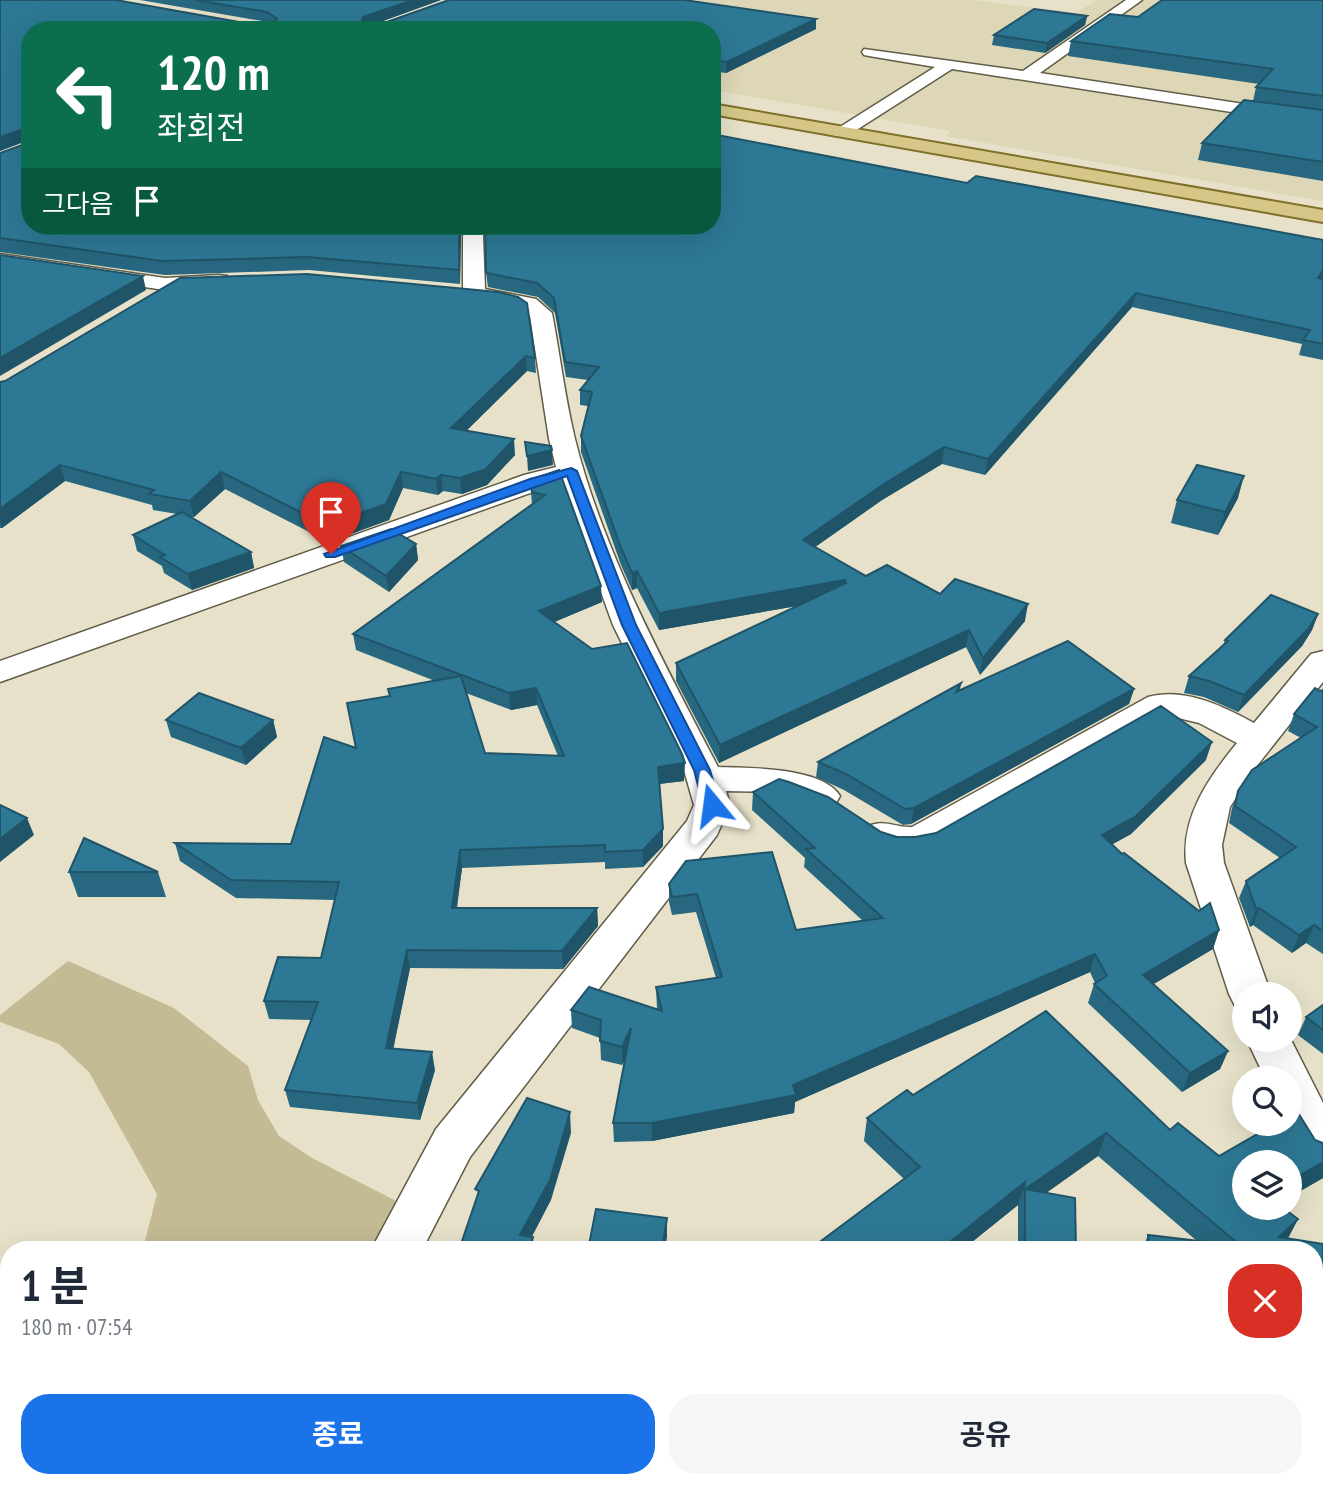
<!DOCTYPE html>
<html lang="ko">
<head>
<meta charset="utf-8">
<style>
	body { margin:0; font-family:"PT Sans Narrow","Noto Sans KR",sans-serif; background:#f6f6f7; color:#1f2937; height:100vh; display:flex; flex-direction:column; font-size:26px; white-space:nowrap }
	* { box-sizing:border-box; margin:0 }
	p { font-size:23px; color:#747a83 }
	.icon { flex:none; width:38px; height:38px; fill:none; stroke:currentColor; stroke-width:2; stroke-linecap:round; stroke-linejoin:round }
	.map { position:relative; flex:1; overflow:hidden }
	.sheet { position:absolute; left:0px; top:1241px; width:1323px; height:247px; display:flex; flex-direction:column; background:#fff; border-radius:28px 28px 0 0; box-shadow:0 7px 28px #0002 }
	.sheet>* { flex:none }
	.guide { position:absolute; left:21px; top:21px; width:700px; height:214px; border-radius:28px; box-shadow:0 7px 28px #0002; background:#0b6e4f; color:#fff; overflow:hidden }
	.fabs { position:absolute; left:1232px; top:982px; display:grid; gap:14px }
	.fabs a { display:grid; place-items:center; width:70px; height:70px; border-radius:50%; background:#fff; box-shadow:0 7px 28px #0002; font-size:35px }
	.pin { position:absolute; display:grid; place-items:center; width:60px; height:60px; color:#fff; margin:-72px -30px; border-radius:50% 50% 50% 0; rotate:-45deg; box-shadow:0 0 7px #0007 }
	.pin .icon { rotate:45deg }
	.me { position:absolute; width:77px; margin:-38px; rotate:344deg; stroke-linejoin:round; filter:drop-shadow(0 0 5px #0008) }
	.turn { display:flex; align-items:center; gap:24px; height:147px; padding:0 21px; font-size:32px }
	.turn .icon { width:91px; height:91px; stroke-width:2.5 }
	.turn b { display:block; font-size:49px; line-height:60px }
	.then { display:flex; align-items:center; height:66px; padding:0 21px; background:#0003; gap:14px; font-size:26px }
	.round { display:grid; place-items:center; flex:none; width:74px; height:74px; border-radius:28px; background:#f6f6f7 }
	.head { display:flex; align-items:center; justify-content:space-between; height:119px; padding:0 21px }
	h1 { font-size:42px; font-weight:700; line-height:52px }
	.cta { display:flex; gap:14px; margin-top:auto; padding:14px 21px }
	.cta a { flex:1; height:80px; border-radius:28px; background:#1a73e8; color:#fff; font-size:28px; font-weight:700; line-height:80px; text-align:center }
	.cta a+a { background:#f6f6f7; color:#1f2937 }
	.map>svg:first-child { display:block }
	.built { fill:#ded7b7 }
	.green { fill:#c4bb94 }
	.lines { fill:none; stroke-linecap:round; stroke-linejoin:round }
	.minor-casing { stroke:#615c47; stroke-width:3 }
	.major-casing { stroke:#806f29; stroke-width:4 }
	.minor { fill:#fff; fill-rule:evenodd }
	.major { fill:#d6c789; fill-rule:evenodd }
	.wall { fill:#27677f; fill-rule:evenodd }
	.shaded-wall { fill:#205468 }
	.building { fill:#2d7894; stroke:#205468; stroke-width:2 }
	.route { fill:#1a73e8; stroke:#114b97; stroke-width:2 }
</style>
</head>
<body>
<div class="map">
<svg width="1323" height="1487" viewBox="0 0 1323 1487">
	<rect width="100%" height="100%" fill="#e6e1c8"/>
	<polygon class="built" points="693,0 974,0 1077,13 1096,0 1323,0 1323,201 945,136 951,131 712,90 712,30 624,30"/>
	<g class="green">
		<polygon points="68,961 174,1008 248,1066 258,1100 279,1136 312,1158 402,1204 378,1249 143,1249 157,1194 89,1072 59,1044 0,1022 0,1015"/>
		<polygon points="9,1425 9,1479 253,1479 249,1487 0,1487 0,1434"/>
	</g>
	<g class="lines">
		<defs>
			<g id="minor">
				<polygon points="1126,0 1142,0 1040,73 1323,116 1323,126 952,69 847,136 835,136 832,132 935,67 869,56 864,55 862,52 864,49 1023,71"/>
				<path d="M469,226H489L483,236L485,289L536,299L552,313C560,355 565,398 575,439C603,552 665,665 718,767C749,768 823,767 840,796L835,805L822,808L774,792L726,791L730,805L717,835L470,1157L422,1250H371L436,1129L687,821L694,805L684,770L613,625L561,482L0,682V661L524,475L556,467L549,439L530,316L521,309L466,299L463,294V236Z"/>
				<polygon points="0,254 165,278 219,275 227,276 230,281 227,286 219,287 165,290 0,266"/>
				<path d="M1323,651V682L1256,767L1230,807L1222,845L1224,863L1271,994H1244V1009L1235,1006L1229,994L1186,863C1181,817 1209,777 1237,743L1199,723L1166,715L932,849C908,856 880,858 865,834L871,825C887,820 896,828 912,827L1148,697C1184,687 1223,706 1254,723L1311,654Z"/>
				<polygon points="1290,1038 1323,1103 1323,1168 1306,1162 1287,1124 1290,1124 1290,1078 1265,1078 1247,1040"/>
				<polygon points="250,1479 307,1479 304,1487 247,1487"/>
			</g>
			<polygon id="major" points="712,104 1323,210 1323,222 712,114"/>
		</defs>
		<use href="#minor" class="minor-casing"/>
		<use href="#major" class="major-casing"/>
		<use href="#minor" class="minor"/>
		<use href="#major" class="major"/>
	</g>
	<g class="wall">
		<polygon points="0,0 239,22 268,22 140,0 441,0 379,22 816,19 816,29 726,73 712,71 712,30 30,30 30,226 467,226 461,235 460,284 309,270 165,275 0,252 0,153 28,143 28,140 0,151"/>
		<polygon points="1323,0 1323,181 1198,160 1202,143 1253,101 1256,87 1259,84 1068,56 1071,41 1138,17"/>
		<polygon points="1087,16 1085,25 1045,53 992,45 994,35"/>
		<polygon points="967,183 1323,240 1323,360 1299,355 1302,344 1132,307 985,475 942,464 882,500 815,547 866,576 940,594 1025,621 980,675 966,647 719,763 676,681 676,663 797,606 659,630 637,588 632,590 621,565 581,452 581,436 588,406 580,405 580,390 588,380 566,377 555,313 538,297 488,287 486,273"/>
		<polygon points="180,278 535,358 536,373 527,371 466,431 515,455 487,485 462,494 443,491 438,495 403,488 389,520 329,542 225,489 194,517 189,517 251,552 254,568 192,590 164,573 162,566 137,551 133,535 177,514 153,510 152,505 65,481 2,528 0,528 0,382 5,381"/>
		<path d="M559,470L602,602L554,622L684,781L659,784L663,829V846L643,867L605,869V862L462,868L457,908H597L598,926L563,969L410,968L393,1048L435,1070L420,1120L290,1107L285,1090L312,1020L269,1019L264,1001L321,958L335,900L236,898L180,861L175,843L291,844L390,696L435,681L356,650L353,634L532,505L530,480ZM466,693L511,710L537,705L558,756L485,753Z"/>
		<polygon points="1238,498 1218,535 1171,523 1177,500"/>
		<polygon points="416,544 418,560 389,592 344,562 341,546"/>
		<polygon points="1318,614 1312,630 1302,646 1238,712 1204,697 1184,693 1189,676 1223,646 1225,640"/>
		<polygon points="961,683 960,690 1134,689 1129,704 911,824 903,825 844,790 816,777 818,762"/>
		<polygon points="1323,690 1323,954 1306,943 1292,953 1253,925 1250,927 1239,898 1246,881 1280,858 1229,823 1232,808 1238,791 1301,738 1288,731 1294,714"/>
		<polygon points="166,720 273,720 277,737 246,765 171,737"/>
		<polygon points="1206,760 1131,834 1112,844 1122,854 1219,930 1213,949 1153,984 1228,1051 1220,1069 1182,1092 1088,1003 1094,984 1095,983 1090,972 795,1102 794,1113 652,1141 614,1142 613,1123 625,1059 622,1065 601,1060 600,1038 572,1028 571,1010 657,1009 656,987 716,978 696,912 672,915 669,902 669,884 796,930 863,921 804,867 805,858 752,810 753,792 897,837 915,837 936,833"/>
		<polygon points="69,872 158,872 166,897 78,897"/>
		<polygon points="1323,1005 1323,1054 1298,1035 1306,1017"/>
		<polygon points="1046,1011 1170,1130 1178,1123 1219,1156 1275,1124 1290,1124 1290,1115 1297,1111 1315,1140 1323,1143 1323,1178 1290,1197 1290,1162 1244,1162 1244,1208 1283,1208 1298,1219 1288,1238 1323,1244 1323,1487 1321,1487 1314,1440 1314,1250 1142,1250 1148,1235 1197,1241 1098,1156 1046,1193 1075,1198 1076,1250 1018,1250 1018,1205 962,1250 809,1250 904,1179 864,1141 867,1118 907,1090 913,1095"/>
		<polygon points="852,1479 925,1479 925,1487 851,1487"/>
		<polygon points="997,1479 1091,1479 1091,1487 996,1487"/>
		<rect x="1154" y="1479" width="93" height="8"/>
	</g>
	<g class="shaded-wall">
		<polygon points="413,0 441,0 364,28 362,22 363,17"/>
		<polygon points="1087,16 1085,25 1045,53 1047,43"/>
		<polygon points="816,19 816,29 726,73 727,62"/>
		<polygon points="26,128 29,140 0,151 0,137"/>
		<polygon points="459,226 467,226 461,235 460,284 459,270"/>
		<polygon points="1323,270 1323,277 1313,292 1318,278"/>
		<polygon points="143,276 146,290 0,376 0,358"/>
		<polygon points="1136,293 1132,307 985,475 988,459"/>
		<polygon points="526,356 527,371 453,444 451,428"/>
		<polygon points="514,439 515,455 487,485 462,494 460,478"/>
		<polygon points="944,447 942,464 882,500 801,557 803,540 884,484"/>
		<polygon points="552,450 553,465 528,471 527,456"/>
		<polygon points="60,465 65,481 2,528 0,521 0,509"/>
		<polygon points="221,472 225,489 194,517 190,501"/>
		<polygon points="401,472 403,488 389,520 329,542 326,525"/>
		<polygon points="441,475 443,491 438,495 436,479"/>
		<polygon points="1244,476 1238,498 1218,535 1225,512"/>
		<polygon points="416,544 418,560 389,592 386,576"/>
		<polygon points="251,552 254,568 192,590 188,574"/>
		<polygon points="637,571 637,588 632,590 632,573"/>
		<polygon points="845,580 843,598 659,630 659,613"/>
		<polygon points="601,586 602,602 540,628 539,611"/>
		<polygon points="1028,604 1025,621 980,675 983,658"/>
		<polygon points="1318,614 1312,630 1302,646 1238,712 1244,695"/>
		<polygon points="969,630 966,647 719,763 720,745"/>
		<polygon points="536,688 537,705 511,710 509,693"/>
		<polygon points="1134,689 1129,704 911,824 914,808"/>
		<polygon points="273,720 277,737 246,765 241,748"/>
		<polygon points="1212,742 1206,760 1131,834 1097,853 1102,835"/>
		<polygon points="685,763 684,781 658,784 658,767"/>
		<polygon points="27,818 34,835 0,862 0,839"/>
		<polygon points="663,829 663,846 643,867 643,850"/>
		<polygon points="460,850 462,868 454,925 452,908"/>
		<polygon points="597,908 598,926 563,969 562,951"/>
		<polygon points="1259,908 1253,925 1250,927 1256,909"/>
		<polygon points="1314,925 1306,943 1292,953 1299,935"/>
		<polygon points="1219,930 1213,949 1137,994 1143,975"/>
		<polygon points="407,950 410,968 390,1065 386,1048"/>
		<polygon points="1095,954 1090,972 795,1102 794,1113 652,1141 652,1123 793,1085"/>
		<polygon points="631,1028 632,1047 622,1065 622,1047"/>
		<polygon points="1228,1051 1220,1069 1182,1092 1190,1073"/>
		<polygon points="432,1052 435,1070 420,1120 417,1103"/>
		<polygon points="570,1112 571,1133 551,1200 525,1250 520,1235"/>
		<polygon points="1106,1133 1098,1156 1025,1208 1025,1190"/>
		<polygon points="1323,1162 1323,1178 1290,1197 1290,1181"/>
		<polygon points="1025,1182 1018,1205 962,1250 940,1250"/>
		<polygon points="667,1218 667,1237 665,1250 662,1250"/>
		<polygon points="1298,1219 1286,1242 1279,1237"/>
		<polygon points="533,1237 534,1250 529,1250"/>
		<polygon points="463,1479 473,1479 470,1487 461,1487"/>
		<polygon points="607,1479 612,1479 610,1487 605,1487"/>
	</g>
	<g class="building">
		<polygon points="0,0 116,0 239,22 274,22 277,19 267,12 195,0 413,0 363,17 362,22 387,22 449,0 684,0 816,19 727,62 712,60 712,30 30,30 30,226 459,226 459,270 307,257 162,261 0,238 0,153 28,143 29,130 26,128 0,137"/>
		<polygon points="1162,0 1323,0 1323,96 1256,87 1273,69 1071,41 1110,14 1138,17"/>
		<polygon points="1034,9 1087,16 1047,43 994,35"/>
		<polygon points="1244,100 1323,110 1323,162 1202,143"/>
		<polygon points="712,134 967,183 976,176 1323,240 1323,270 1318,278 1323,279 1323,344 1303,340 1310,330 1136,293 988,459 944,447 884,484 803,540 866,576 887,565 940,594 955,579 1028,604 983,658 969,630 720,745 676,663 846,583 845,580 659,613 637,571 632,573 621,548 581,436 592,392 580,390 599,367 565,362 554,298 537,283 486,273 485,226 712,226"/>
		<polygon points="0,255 143,276 0,358"/>
		<polygon points="307,274 498,292 518,297 527,303 535,358 526,356 451,428 514,439 486,469 460,478 441,475 436,479 401,472 386,504 326,525 221,472 190,501 149,494 154,490 60,465 0,509 0,382 5,381 180,278"/>
		<polygon points="525,442 551,446 552,450 527,456"/>
		<polygon points="1197,465 1244,476 1225,512 1177,500"/>
		<polygon points="559,470 601,586 539,611 592,649 627,643 682,754 685,763 658,767 663,829 643,850 605,852 605,845 460,850 452,908 597,908 562,951 407,950 386,1048 432,1052 417,1103 285,1090 318,1002 264,1001 278,957 321,958 339,882 231,880 175,843 291,844 324,737 356,748 347,703 390,696 388,689 461,676 485,753 564,756 536,688 509,693 353,634 545,495 532,492 530,480"/>
		<polygon points="182,512 251,552 188,574 160,557 165,555 133,535"/>
		<polygon points="391,529 416,544 386,576 341,546"/>
		<polygon points="1271,595 1318,614 1308,629 1244,695 1209,681 1189,676 1228,641 1225,640"/>
		<polygon points="1068,641 1134,689 914,808 905,809 846,774 818,762 961,683 956,692"/>
		<polygon points="1315,688 1320,691 1323,690 1323,931 1314,925 1299,935 1259,908 1256,909 1246,881 1296,847 1235,806 1238,791 1252,770 1317,727 1294,714"/>
		<polygon points="199,693 273,720 241,748 166,720"/>
		<polygon points="1161,706 1212,742 1136,816 1102,835 1122,854 1124,853 1199,911 1210,903 1219,930 1143,975 1228,1051 1190,1073 1094,984 1107,976 1095,954 793,1085 796,1095 652,1123 613,1123 631,1028 622,1047 600,1041 601,1020 571,1010 589,987 662,1011 656,987 722,977 697,894 672,897 669,884 686,861 772,852 796,930 883,918 806,849 815,848 753,792 779,779 789,782 828,797 881,832 897,837 915,837 936,833"/>
		<polygon points="0,805 27,818 0,839"/>
		<polygon points="84,838 158,872 69,872"/>
		<polygon points="1323,1005 1323,1030 1306,1017"/>
		<polygon points="1046,1011 1170,1130 1178,1123 1219,1156 1275,1124 1290,1124 1290,1115 1297,1111 1315,1140 1323,1143 1323,1162 1290,1181 1290,1162 1244,1162 1244,1208 1283,1208 1298,1219 1279,1237 1323,1244 1323,1385 1319,1359 1314,1358 1314,1250 1150,1250 1148,1235 1241,1246 1106,1133 1024,1190 1025,1182 940,1250 809,1250 920,1167 867,1118 907,1090 913,1095"/>
		<polygon points="527,1098 570,1112 550,1180 520,1235 533,1237 529,1250 459,1250 479,1191 475,1189"/>
		<polygon points="1025,1189 1075,1198 1076,1250 1025,1250"/>
		<polygon points="596,1209 667,1218 662,1250 588,1250"/>
		<polygon points="355,1479 463,1479 461,1487 352,1487"/>
		<polygon points="527,1479 607,1479 605,1487 525,1487"/>
		<polygon points="683,1479 769,1479 768,1487 681,1487"/>
		<rect x="854" y="1479" width="71" height="8"/>
		<polygon points="1004,1479 1091,1479 1091,1487 1003,1487"/>
		<polygon points="1166,1479 1247,1479 1247,1487 1167,1487"/>
	</g>
	<polygon class="route" points="571,468 577,471 636,625 710,770 720,805 718,809 712,811 703,805 694,770 622,625 567,476 335,557 326,557 324,554 530,479"/>
</svg>
<div class="fabs">
<a><svg class="icon" aria-label="sound" viewBox="0 0 24 24"><path d="M4 9h4l5-4v14l-5-4H4zM17 9q2 3 0 6"/></svg></a>
<a><svg class="icon" aria-label="search" viewBox="0 0 24 24"><circle cx="10" cy="10" r="6"/><path d="M15 15l6 6"/></svg></a>
<a><svg class="icon" aria-label="layers" viewBox="0 0 24 24"><path d="M12 4l9 5-9 5-9-5zM3 14l9 5 9-5"/></svg></a>
</div>
<div class="pin" style="left:331px;top:554px;background:#d93025"><svg class="icon" aria-label="arrive" viewBox="0 0 24 24"><path d="M6 21V4h12l-3 4 3 4H6"/></svg></div>
<svg class="me" style="left:712px;top:805px" viewBox="-20 -20 40 40"><path d="M0-17L14 15 0 8-14 15z" fill="#1a73e8" stroke="#fff" stroke-width="4"/></svg>
<div class="guide">
<div class="turn"><svg class="icon" aria-label="left" viewBox="0 0 24 24"><path d="M17 20v-9H6M10 6l-5 5 5 5"/></svg><div><b>120 m</b>좌회전</div></div>
<div class="then">그다음<svg class="icon" aria-label="arrive" viewBox="0 0 24 24"><path d="M6 21V4h12l-3 4 3 4H6"/></svg></div>
</div>
<section class="sheet">
<div class="head"><div><h1>1 분</h1><p>180 m · 07:54</p></div><a class="round" style="background:#d93025;color:#fff"><svg class="icon" aria-label="close" viewBox="0 0 24 24"><path d="M6 6l12 12M18 6L6 18"/></svg></a></div>
<div class="cta"><a>종료</a><a>공유</a></div>
</section>
</div>
</body>
</html>
